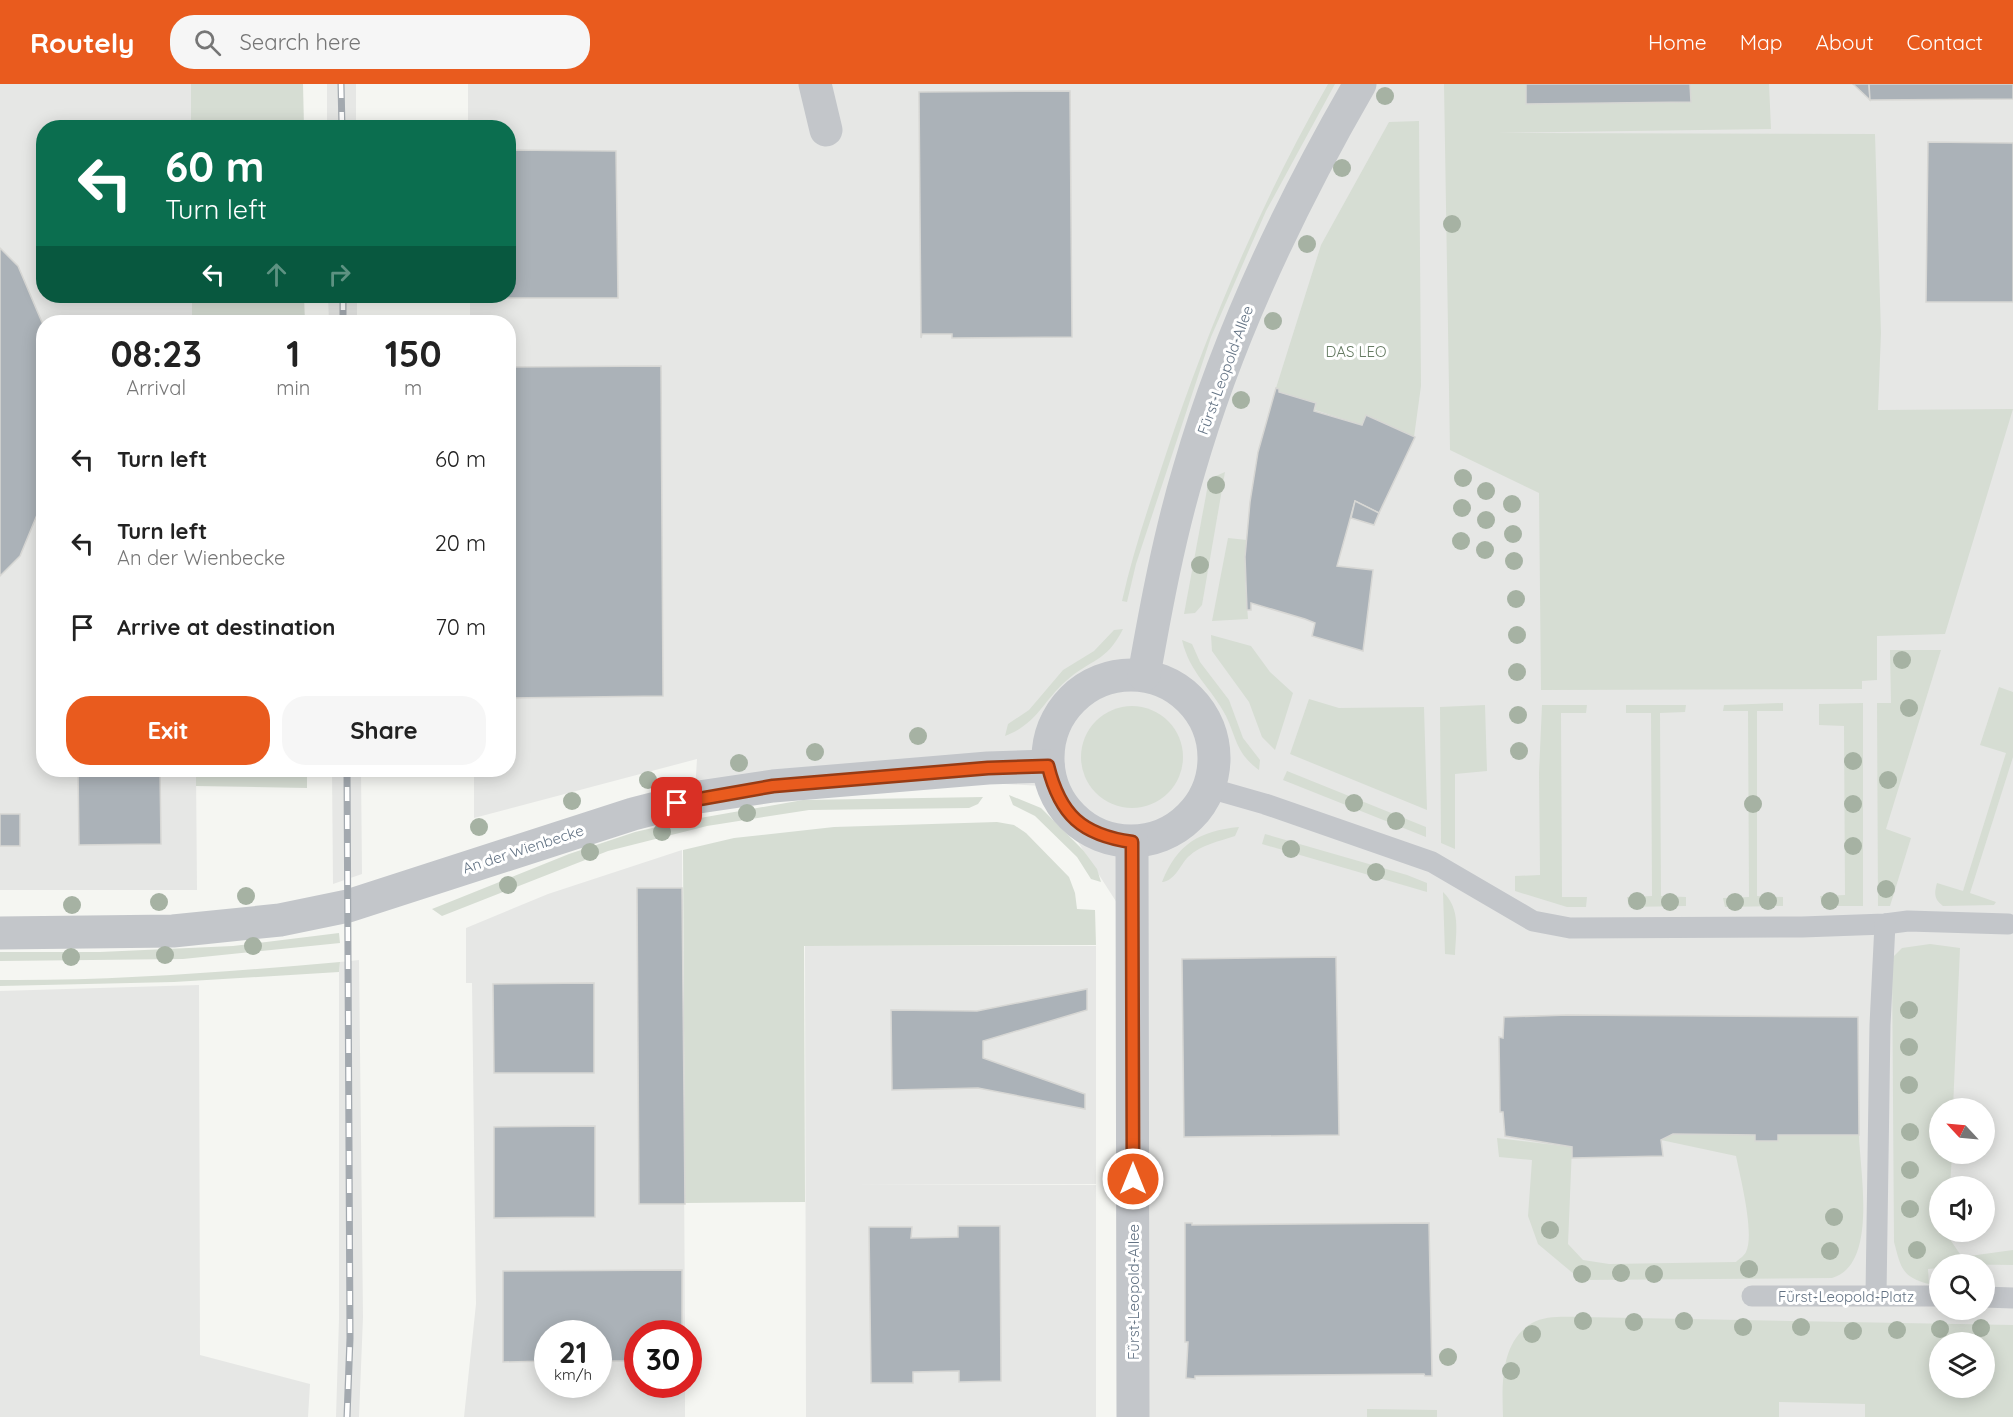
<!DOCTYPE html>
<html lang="en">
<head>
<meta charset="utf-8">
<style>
	body { margin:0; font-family:Quicksand,sans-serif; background:#f6f6f6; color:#222; height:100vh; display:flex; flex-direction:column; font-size:22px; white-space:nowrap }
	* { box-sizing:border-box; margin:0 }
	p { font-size:20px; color:#767676 }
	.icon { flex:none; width:33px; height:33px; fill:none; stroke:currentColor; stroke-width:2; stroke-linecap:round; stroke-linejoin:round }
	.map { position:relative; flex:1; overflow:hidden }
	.sheet { position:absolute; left:36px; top:231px; width:480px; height:462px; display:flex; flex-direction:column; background:#fff; border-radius:24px; box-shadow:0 3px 15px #0003 }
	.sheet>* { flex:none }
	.banner { position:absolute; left:36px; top:36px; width:480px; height:183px; border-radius:24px; box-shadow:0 3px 15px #0003; background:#0b6e4f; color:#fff; overflow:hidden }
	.needle { width:39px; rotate:296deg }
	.fabs { position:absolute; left:1929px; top:1014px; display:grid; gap:12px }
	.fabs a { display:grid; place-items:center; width:66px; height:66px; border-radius:50%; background:#fff; box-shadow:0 3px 15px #0003; font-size:30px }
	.speed { position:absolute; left:534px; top:1236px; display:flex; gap:12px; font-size:30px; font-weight:700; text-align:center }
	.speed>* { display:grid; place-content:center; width:78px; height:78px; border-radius:50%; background:#fff; box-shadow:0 3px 15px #0003; line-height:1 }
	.speed small { font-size:15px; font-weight:400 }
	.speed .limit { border:9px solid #d22; background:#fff; color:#111 }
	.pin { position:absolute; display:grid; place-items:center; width:51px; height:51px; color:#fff; margin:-26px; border-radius:12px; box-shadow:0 3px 9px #0006 }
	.me { position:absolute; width:66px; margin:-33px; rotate:0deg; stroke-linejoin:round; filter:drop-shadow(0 0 4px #0008) }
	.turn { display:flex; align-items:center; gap:21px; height:126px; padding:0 30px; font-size:27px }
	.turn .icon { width:78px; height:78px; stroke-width:2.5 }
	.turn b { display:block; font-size:42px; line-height:51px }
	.lanes { display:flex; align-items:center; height:57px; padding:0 30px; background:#0003; justify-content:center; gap:30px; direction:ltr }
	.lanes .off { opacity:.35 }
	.eta { display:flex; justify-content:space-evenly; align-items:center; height:102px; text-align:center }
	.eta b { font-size:36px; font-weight:800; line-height:42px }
	.primary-button { display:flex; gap:12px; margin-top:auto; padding:12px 30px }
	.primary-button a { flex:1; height:69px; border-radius:24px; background:#e95b1e; color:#fff; font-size:24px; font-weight:800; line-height:69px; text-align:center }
	.primary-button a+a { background:#f6f6f6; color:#222 }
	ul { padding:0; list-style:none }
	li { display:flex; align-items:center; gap:18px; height:84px; padding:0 30px }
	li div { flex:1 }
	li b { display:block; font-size:22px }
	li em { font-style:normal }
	header { display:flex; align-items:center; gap:36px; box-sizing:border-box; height:84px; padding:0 30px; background:#e95b1e; color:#fff }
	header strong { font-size:28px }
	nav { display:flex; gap:33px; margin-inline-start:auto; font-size:21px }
	.search { width:420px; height:54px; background:#f6f6f6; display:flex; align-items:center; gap:15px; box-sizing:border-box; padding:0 21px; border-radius:24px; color:#767676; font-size:22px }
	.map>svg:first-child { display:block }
	.built { fill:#e6e7e5; fill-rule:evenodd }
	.green { fill:#d6ddd3; fill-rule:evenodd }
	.building { fill:#abb2b8; stroke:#d7d7d4; stroke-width:1.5 }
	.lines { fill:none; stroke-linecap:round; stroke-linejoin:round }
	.service { stroke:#c3c6ca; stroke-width:21 }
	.minor { stroke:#c3c6ca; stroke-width:33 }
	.rail-casing { stroke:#a3a9af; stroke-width:7 }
	.rail { stroke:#fff; stroke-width:4.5; stroke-dasharray:14; stroke-linecap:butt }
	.tree { fill:#a6b2a3 }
	.route-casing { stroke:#973b14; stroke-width:15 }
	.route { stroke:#e95b1e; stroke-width:10 }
	.labels { text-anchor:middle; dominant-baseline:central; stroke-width:6; stroke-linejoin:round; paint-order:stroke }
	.park-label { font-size:15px; fill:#667b62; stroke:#fff }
	.street-label { font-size:15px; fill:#637384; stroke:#fff }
</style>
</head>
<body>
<header>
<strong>Routely</strong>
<div class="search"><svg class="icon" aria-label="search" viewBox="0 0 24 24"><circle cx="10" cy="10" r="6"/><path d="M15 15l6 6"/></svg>Search here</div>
<nav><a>Home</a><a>Map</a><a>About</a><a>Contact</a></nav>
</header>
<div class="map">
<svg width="2013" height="1333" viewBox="0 0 2013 1333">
	<rect width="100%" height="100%" fill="#f5f6f2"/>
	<g class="built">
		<polygon points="0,0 191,0 191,43 44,44 44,212 192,212 192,238 44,238 44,686 196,686 197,806 0,806"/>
		<rect x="327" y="0" width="29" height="43"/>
		<path d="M468,0H2013V1333H1121L1126,833L1042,702L812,689L694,724L697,675L474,734V686H508V238H470V212H508V44L468,43ZM1940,1024H1984V1070H1940ZM1940,1102H1984V1148H1940ZM1940,1180H1984V1226H1940ZM1940,1258H1984V1304H1940Z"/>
		<polygon points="328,212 357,212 357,238 329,238"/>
		<polygon points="332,686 361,686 362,790 333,800"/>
		<path d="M682,766L685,1249L638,1250V1300L685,1301V1333H464L476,1220L472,899H466V844L548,810ZM548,1250H598V1300H548Z"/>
		<polygon points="805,862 1096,862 1096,1100 852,1101 1096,1101 1096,1333 806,1333"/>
		<polygon points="359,876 363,1233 359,1333 336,1333 339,1235 339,888 340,878"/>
		<polygon points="199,901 200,1271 310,1300 308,1333 0,1333 0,907"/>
	</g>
	<g class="green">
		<polygon points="191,0 303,0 304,43 191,43"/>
		<path d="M1328,0H1335L1266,127L1211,253L1136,480L1127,518L1122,517C1133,467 1150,419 1166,370C1209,241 1261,118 1328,0Z"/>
		<polygon points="1444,0 1526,0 1526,20 1691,18 1690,0 1769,0 1771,45 1497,49 1875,50 1881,249 1878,326 2013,325 1945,550 1877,552 1877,596 1862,597 1862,605 1541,606 1539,409 1450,366"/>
		<polygon points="1419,37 1421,302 1414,353 1367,331 1362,341 1315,326 1316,319 1279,308 1279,305 1276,304 1321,161 1389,38"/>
		<polygon points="192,212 304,212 305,238 192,238"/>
		<polygon points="1225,388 1202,521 1195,529 1184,530 1209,395"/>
		<polygon points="1228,454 1247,456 1245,496 1248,535 1212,537"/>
		<path d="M1123,545C1106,579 1090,575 1066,597C1043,617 1037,640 1005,652L1008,640L1029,626L1063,586L1094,567L1114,546Z"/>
		<polygon points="1211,551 1251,562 1270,588 1293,609 1275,666 1262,653 1249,618 1212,567"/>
		<path d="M1182,556L1192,560L1200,578L1229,616L1243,654L1260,676L1259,686C1236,669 1237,655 1226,632C1211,603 1190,590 1182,556Z"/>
		<polygon points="1890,566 1941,566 1886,745 1911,754 1890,822 1878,822 1877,619 1891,619"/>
		<path d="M1999,603L2013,608V673L1970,809L1996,818L1994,821L1943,822C1934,815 1934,810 1937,799L1963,807L2006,669L1980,661Z"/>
		<polygon points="1309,615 1339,624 1424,623 1427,726 1290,670"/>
		<polygon points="1783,619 1783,627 1757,627 1757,812 1783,813 1783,822 1725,823 1723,814 1749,813 1748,627 1723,627 1724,621"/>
		<polygon points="1863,619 1863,822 1822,822 1820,812 1845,811 1844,642 1819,641 1819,620"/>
		<polygon points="1485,621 1487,687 1455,690 1455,765 1441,759 1440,623"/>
		<polygon points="1542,621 1587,621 1586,629 1561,629 1562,813 1587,813 1586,823 1567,823 1515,807 1515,792 1540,791 1539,689"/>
		<polygon points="1626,621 1686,621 1685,628 1660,629 1661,812 1686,813 1686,822 1629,823 1627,813 1652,812 1651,629 1626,629"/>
		<circle cx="1132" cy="673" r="51"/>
		<polygon points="196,686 307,686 307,704 196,702"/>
		<polygon points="1287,687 1426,743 1426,753 1283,696"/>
		<polygon points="1009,711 1041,724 1083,766 1097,785 1101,798 1091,795 1077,773 1035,732 1013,721"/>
		<polygon points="983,713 978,720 969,724 809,726 707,742 608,767 442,832 432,825 569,770 635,748 683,737 803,716"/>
		<polygon points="997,738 1014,741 1026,749 1069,793 1075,809 1077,825 1095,826 1096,861 804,862 805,1118 685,1119 683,766 734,754 834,743"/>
		<path d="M1239,743L1235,752C1218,758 1202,760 1188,773C1180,781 1175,797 1162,798C1177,760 1199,747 1239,743Z"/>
		<polygon points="1265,750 1407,791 1427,799 1427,808 1262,760"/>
		<path d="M1443,808C1461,825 1456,848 1455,871L1445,870Z"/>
		<polygon points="339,849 340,859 183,875 0,877 0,868 100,868 233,862"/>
		<path d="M1930,860L1960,864L1953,1024H1940V1070H1952L1950,1102H1940V1148H1949V1154L1962,1173L2013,1166V1181L1940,1180L1939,1184L1928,1185L1929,1200C1901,1193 1901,1183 1894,1158L1892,874L1902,864Z"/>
		<path d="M340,878L339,888L174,898L0,902V896C114,897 227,888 340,878Z"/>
		<path d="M1673,1050L1755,1051L1778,1057V1051H1859C1860,1089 1878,1181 1832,1194L1581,1196L1538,1160L1528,1132L1532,1076L1499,1073L1497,1054L1572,1063L1568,1160L1583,1176L1609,1180L1736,1178C1739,1175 1744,1172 1746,1168C1755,1150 1740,1092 1736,1072L1661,1056Z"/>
		<path d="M1582,1233L2013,1241V1333H1865V1320L1779,1318V1333H1503C1502,1301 1500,1258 1532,1239C1546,1231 1567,1233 1582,1233ZM1940,1258H1984V1304H1940Z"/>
		<polygon points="1367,1325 1437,1326 1437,1333 1367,1333"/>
	</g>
	<g class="building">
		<polygon points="1526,0 1690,0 1691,18 1526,20"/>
		<polygon points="1853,0 1869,0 1870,16"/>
		<polygon points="1869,0 2013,0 2013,15 1870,16"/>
		<polygon points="1070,7 1072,253 952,254 952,250 922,250 921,254 919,8"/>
		<polygon points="1928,58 2013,59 2013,218 1926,218"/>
		<polygon points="508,66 616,67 618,214 503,214 503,212 508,212"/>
		<polygon points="0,164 18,182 44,243 44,414 20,472 0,492"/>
		<polygon points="661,282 663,612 508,614 508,283"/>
		<polygon points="1276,304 1279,305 1279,308 1316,319 1314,327 1362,341 1366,331 1415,353 1379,429 1355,417 1337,482 1373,486 1363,567 1312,552 1315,539 1305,535 1251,519 1251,526 1247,526 1245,473 1250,418 1258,368"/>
		<polygon points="1355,417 1379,429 1374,441 1351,434"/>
		<polygon points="78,686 160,686 161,760 79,761"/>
		<rect x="0" y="730" width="20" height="32"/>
		<polygon points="637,804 682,804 685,1120 639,1120"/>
		<polygon points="1336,873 1339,1051 1184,1053 1182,875"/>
		<polygon points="594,899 594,989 494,989 493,900"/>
		<polygon points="1087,905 1087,926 983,957 983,974 1085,1010 1085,1025 978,1004 892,1006 891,926 977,927"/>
		<polygon points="1568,931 1858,933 1859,1051 1778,1051 1778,1057 1755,1057 1755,1051 1673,1050 1661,1056 1663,1072 1572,1074 1572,1063 1505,1052 1503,1028 1500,1028 1499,953 1503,954 1504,933"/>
		<polygon points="595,1042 595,1133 494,1134 494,1043"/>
		<polygon points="1185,1139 1192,1139 1192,1141 1429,1139 1432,1292 1425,1292 1424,1290 1195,1292 1195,1295 1186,1294 1188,1258 1185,1258"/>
		<polygon points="958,1142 1000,1142 1001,1297 959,1298 959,1287 913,1288 913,1299 871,1299 869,1143 912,1143 911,1154 958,1153"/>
		<polygon points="682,1186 682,1250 638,1250 638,1277 598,1277 598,1250 548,1250 548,1277 503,1278 503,1187"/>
	</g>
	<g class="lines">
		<g class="service">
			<polyline points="1209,704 1265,720 1432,778 1533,837 1570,844 1802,843 1885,840 1908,837 2008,840"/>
			<polyline points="1876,1211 1880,941 1885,840"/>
			<polyline points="1752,1212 1940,1212"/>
			<polyline points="1984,1213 2013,1214"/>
		</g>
		<g class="minor">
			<polyline points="815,0 826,46"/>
			<circle cx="1131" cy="674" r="83"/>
			<path d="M1144,591C1156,523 1169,453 1189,386C1228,251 1290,121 1360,0"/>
			<polyline points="1132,758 1133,1333"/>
			<polyline points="0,849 173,847 280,836 348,822 633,730 699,713 773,702 988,684 1048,682"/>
		</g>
		<defs>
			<g id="rail">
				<polyline points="341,0 342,44"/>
				<polyline points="343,212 343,238"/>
				<polyline points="347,1333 350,1254 347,686"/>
			</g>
		</defs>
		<use href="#rail" class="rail-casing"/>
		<use href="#rail" class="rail"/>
	</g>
	<g class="tree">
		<circle cx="1385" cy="12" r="9"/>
		<circle cx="1342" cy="84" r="9"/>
		<circle cx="1452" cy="140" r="9"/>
		<circle cx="1307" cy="160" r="9"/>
		<circle cx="1273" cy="237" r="9"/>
		<circle cx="1241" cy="316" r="9"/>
		<circle cx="1463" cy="394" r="9"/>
		<circle cx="1216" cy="401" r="9"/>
		<circle cx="1486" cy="407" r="9"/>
		<circle cx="1512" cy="420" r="9"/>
		<circle cx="1462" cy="424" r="9"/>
		<circle cx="1486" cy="436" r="9"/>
		<circle cx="1513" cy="450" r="9"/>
		<circle cx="1461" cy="457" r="9"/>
		<circle cx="1485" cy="466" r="9"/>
		<circle cx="1514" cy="477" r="9"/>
		<circle cx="1200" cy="481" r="9"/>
		<circle cx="1516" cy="515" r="9"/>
		<circle cx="1517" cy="551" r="9"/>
		<circle cx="1902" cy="576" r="9"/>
		<circle cx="1517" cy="588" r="9"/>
		<circle cx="1909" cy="624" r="9"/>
		<circle cx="1518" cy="631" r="9"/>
		<circle cx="918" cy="652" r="9"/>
		<circle cx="1519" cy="667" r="9"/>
		<circle cx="815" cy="668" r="9"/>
		<circle cx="1853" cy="677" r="9"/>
		<circle cx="739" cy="679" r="9"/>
		<circle cx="648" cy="696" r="9"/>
		<circle cx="1888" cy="696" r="9"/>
		<circle cx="572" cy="717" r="9"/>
		<circle cx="1354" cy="719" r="9"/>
		<circle cx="1753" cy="720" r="9"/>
		<circle cx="1853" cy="720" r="9"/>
		<circle cx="747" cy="729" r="9"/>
		<circle cx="1396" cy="737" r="9"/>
		<circle cx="479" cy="743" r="9"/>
		<circle cx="662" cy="748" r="9"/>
		<circle cx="1853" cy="762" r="9"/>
		<circle cx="1291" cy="765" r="9"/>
		<circle cx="590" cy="768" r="9"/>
		<circle cx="1376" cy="788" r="9"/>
		<circle cx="508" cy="801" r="9"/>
		<circle cx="1886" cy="805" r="9"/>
		<circle cx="246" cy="812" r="9"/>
		<circle cx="1637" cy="817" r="9"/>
		<circle cx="1768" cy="817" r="9"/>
		<circle cx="1830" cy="817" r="9"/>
		<circle cx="159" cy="818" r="9"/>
		<circle cx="1670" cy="818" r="9"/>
		<circle cx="1735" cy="818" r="9"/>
		<circle cx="72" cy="821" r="9"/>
		<circle cx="253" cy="862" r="9"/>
		<circle cx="165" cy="871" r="9"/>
		<circle cx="71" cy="873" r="9"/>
		<circle cx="1909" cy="926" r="9"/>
		<circle cx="1909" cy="963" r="9"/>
		<circle cx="1909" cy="1001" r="9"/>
		<circle cx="1910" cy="1048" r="9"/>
		<circle cx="1910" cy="1086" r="9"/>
		<circle cx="1910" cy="1125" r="9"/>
		<circle cx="1834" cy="1133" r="9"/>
		<circle cx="1550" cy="1146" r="9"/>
		<circle cx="1917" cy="1166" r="9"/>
		<circle cx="1830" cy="1167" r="9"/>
		<circle cx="1749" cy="1185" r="9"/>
		<circle cx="1621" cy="1189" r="9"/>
		<circle cx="1582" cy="1190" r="9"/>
		<circle cx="1654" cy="1190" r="9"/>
		<circle cx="1583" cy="1237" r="9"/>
		<circle cx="1684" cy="1237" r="9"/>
		<circle cx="1634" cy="1238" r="9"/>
		<circle cx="1743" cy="1243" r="9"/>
		<circle cx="1801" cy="1243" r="9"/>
		<circle cx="1981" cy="1244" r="9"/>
		<circle cx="1940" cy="1245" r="9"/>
		<circle cx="1897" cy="1246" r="9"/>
		<circle cx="1853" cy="1247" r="9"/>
		<circle cx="1532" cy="1250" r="9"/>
		<circle cx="1448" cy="1273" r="9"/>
		<circle cx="1511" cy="1287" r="9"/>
	</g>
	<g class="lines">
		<defs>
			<path id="route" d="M677,719L773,702L988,684L1048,682C1060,731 1082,751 1132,758L1133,1095"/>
		</defs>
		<use href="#route" class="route-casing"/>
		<use href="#route" class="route"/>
	</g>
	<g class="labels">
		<g class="park-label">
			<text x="1356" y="267">DAS LEO</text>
		</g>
		<g class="street-label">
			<text transform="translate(1225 286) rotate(-70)">Fürst-Leopold-Allee</text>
			<text transform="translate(523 765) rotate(-18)">An der Wienbecke</text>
			<text transform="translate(1133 1208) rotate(-90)">Fürst-Leopold-Allee</text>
			<text x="1846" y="1212">Fürst-Leopold-Platz</text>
		</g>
	</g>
</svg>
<div class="fabs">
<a><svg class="needle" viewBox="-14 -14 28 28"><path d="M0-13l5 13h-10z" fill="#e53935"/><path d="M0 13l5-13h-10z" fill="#767676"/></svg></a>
<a><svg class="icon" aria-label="sound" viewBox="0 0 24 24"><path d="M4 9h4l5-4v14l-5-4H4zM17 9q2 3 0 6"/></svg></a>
<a><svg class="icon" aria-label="search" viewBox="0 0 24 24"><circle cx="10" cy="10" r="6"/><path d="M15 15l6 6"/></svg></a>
<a><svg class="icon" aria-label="layers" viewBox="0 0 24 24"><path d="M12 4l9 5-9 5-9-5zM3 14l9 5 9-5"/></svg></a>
</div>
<div class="speed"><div>21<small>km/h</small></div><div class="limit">30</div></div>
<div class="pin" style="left:677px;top:719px;background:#d93025"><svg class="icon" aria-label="arrive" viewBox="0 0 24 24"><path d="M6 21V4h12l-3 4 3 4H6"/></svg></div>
<svg class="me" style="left:1133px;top:1095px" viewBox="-20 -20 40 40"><circle r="17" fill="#e95b1e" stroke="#fff" stroke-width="3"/><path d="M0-11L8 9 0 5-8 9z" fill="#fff"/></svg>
<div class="banner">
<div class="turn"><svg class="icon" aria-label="left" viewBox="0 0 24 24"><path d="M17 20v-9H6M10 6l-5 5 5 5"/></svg><div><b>60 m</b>Turn left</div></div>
<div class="lanes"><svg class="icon" aria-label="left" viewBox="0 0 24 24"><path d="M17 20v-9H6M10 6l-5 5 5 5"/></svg><svg class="icon off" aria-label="ahead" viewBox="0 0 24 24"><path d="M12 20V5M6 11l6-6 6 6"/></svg><svg class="icon off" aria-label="right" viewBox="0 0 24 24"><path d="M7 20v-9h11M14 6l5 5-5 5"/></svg></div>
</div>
<section class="sheet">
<div class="eta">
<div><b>08:23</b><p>Arrival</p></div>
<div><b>1</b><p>min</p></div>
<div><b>150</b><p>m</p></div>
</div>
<ul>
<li><svg class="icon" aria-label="left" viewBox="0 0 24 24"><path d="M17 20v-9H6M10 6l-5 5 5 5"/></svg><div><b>Turn left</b></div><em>60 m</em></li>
<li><svg class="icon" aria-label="left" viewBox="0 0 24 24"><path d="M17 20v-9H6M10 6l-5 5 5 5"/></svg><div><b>Turn left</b><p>An der Wienbecke</p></div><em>20 m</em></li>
<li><svg class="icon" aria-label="arrive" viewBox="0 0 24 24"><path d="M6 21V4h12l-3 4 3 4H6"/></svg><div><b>Arrive at destination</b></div><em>70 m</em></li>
</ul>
<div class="primary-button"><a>Exit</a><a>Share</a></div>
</section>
</div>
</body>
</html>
